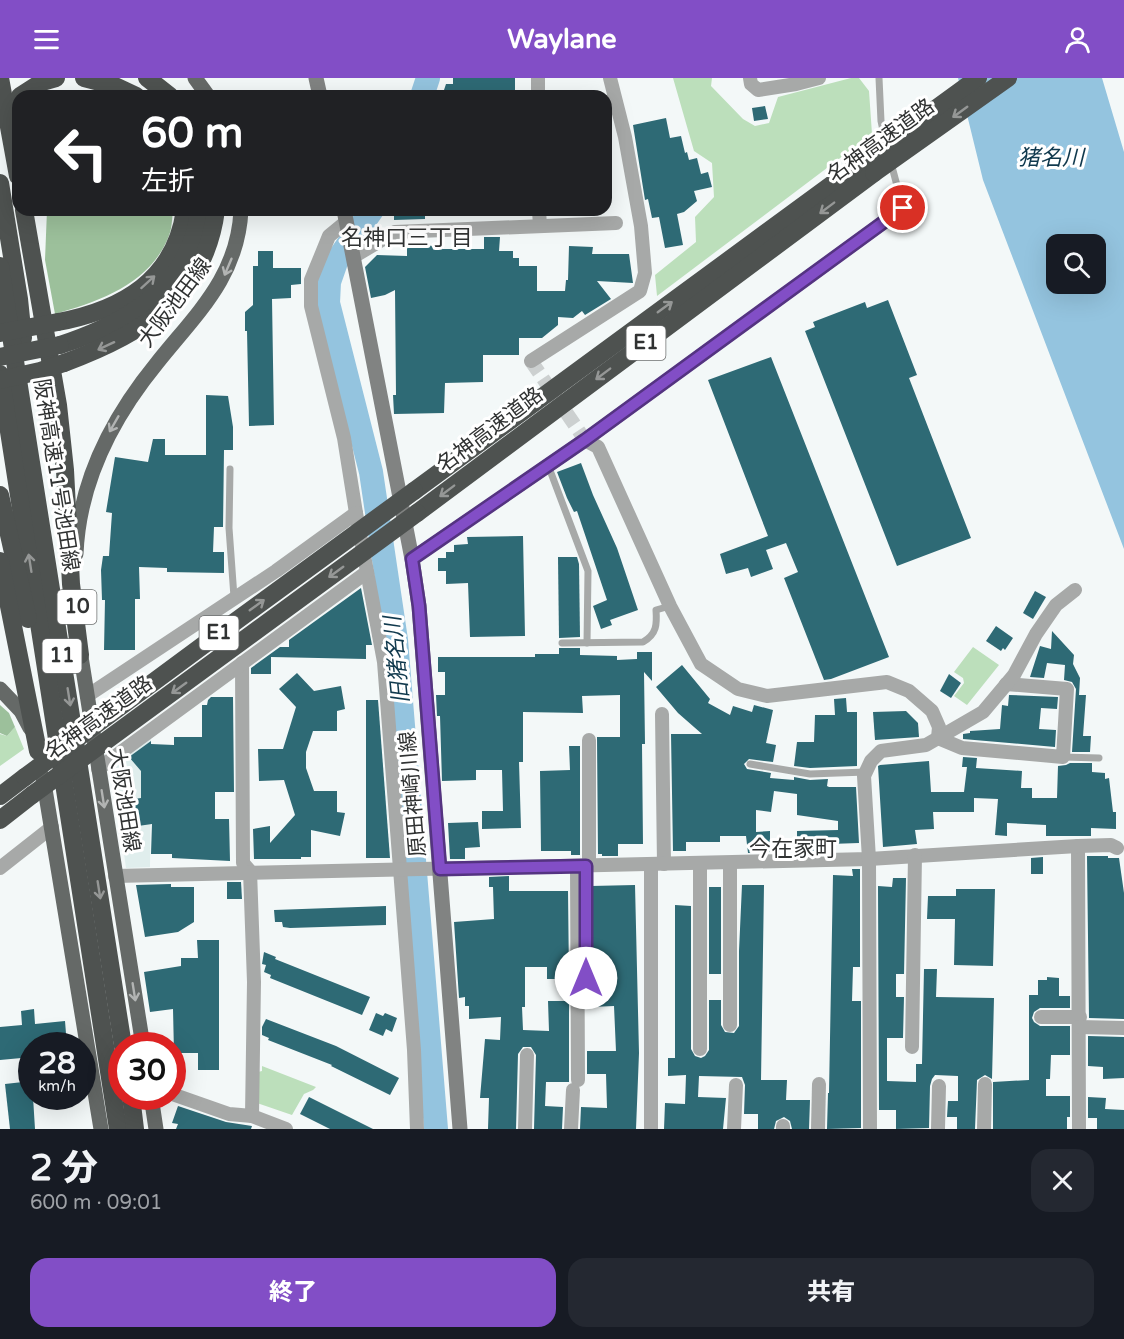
<!DOCTYPE html>
<html lang="ja">
<head>
<meta charset="utf-8">
<style>
	body { margin:0; font-family:"Varela Round","Noto Sans JP",sans-serif; background:#242831; color:#f1f3f6; height:100vh; display:flex; flex-direction:column; font-size:22px; white-space:nowrap }
	* { box-sizing:border-box; margin:0 }
	p { font-size:20px; color:#9ea1a6 }
	.icon { flex:none; width:33px; height:33px; fill:none; stroke:currentColor; stroke-width:2; stroke-linecap:round; stroke-linejoin:round }
	.map { position:relative; height:1051px; overflow:hidden }
	.details { display:flex; flex-direction:column; background:#171b24; flex:1 }
	.details>* { flex:none }
	.banner { position:absolute; left:12px; top:12px; width:600px; height:126px; border-radius:18px; box-shadow:0 6px 24px #0002; background:#202124; color:#fff; overflow:hidden }
	.fabs { position:absolute; left:1046px; top:156px; display:grid; gap:12px }
	.fabs a { display:grid; place-items:center; width:60px; height:60px; border-radius:12px; background:#171b24; box-shadow:0 6px 24px #0002; font-size:30px }
	.speed { position:absolute; left:18px; top:954px; display:flex; gap:12px; font-size:30px; font-weight:700; text-align:center }
	.speed>* { display:grid; place-content:center; width:78px; height:78px; border-radius:50%; background:#171b24; box-shadow:0 6px 24px #0002; line-height:1 }
	.speed small { font-size:15px; font-weight:400 }
	.speed .limit { border:9px solid #d22; background:#fff; color:#111 }
	.pin { position:absolute; display:grid; place-items:center; width:51px; height:51px; color:#fff; margin:-26px; border:3px solid #fff; border-radius:50%; box-shadow:0 2px 6px #0007 }
	.me { position:absolute; width:66px; margin:-33px; rotate:0deg; stroke-linejoin:round; filter:drop-shadow(0 0 4px #0008) }
	.turn { display:flex; align-items:center; gap:21px; height:126px; padding:0 30px; font-size:27px }
	.turn .icon { width:78px; height:78px; stroke-width:2.5 }
	.turn b { display:block; font-size:42px; line-height:51px }
	.round { display:grid; place-items:center; flex:none; width:63px; height:63px; border-radius:18px; background:#242831 }
	.summary { display:flex; align-items:center; justify-content:space-between; height:102px; padding:0 30px }
	h1 { font-size:36px; font-weight:800; line-height:45px }
	.button { display:flex; gap:12px; margin-top:auto; padding:12px 30px }
	.button a { flex:1; height:69px; border-radius:18px; background:#824ec6; color:#fff; font-size:24px; font-weight:800; line-height:69px; text-align:center }
	.button a+a { background:#242831; color:#f1f3f6 }
	header { display:flex; justify-content:space-between; align-items:center; height:78px; padding:0 30px; background:#824ec6; color:#fff; font-size:27px; font-weight:800 }
	.map>svg:first-child { display:block }
	.built { fill:#e0eeed }
	.green { fill:#bcdfbb }
	.forest { fill:#9cc09b }
	.water { fill:#94c4df; fill-rule:evenodd }
	.lines { fill:none; stroke-linecap:round; stroke-linejoin:round }
	.river { stroke:#94c4df; stroke-width:24 }
	.building { fill:#2e6a75 }
	.street-tunnel { stroke:#ccd0d0; stroke-width:14; stroke-dasharray:14 7; stroke-linecap:butt }
	.lane { stroke:#a7a9a8; stroke-width:7 }
	.street { stroke:#a7a9a8; stroke-width:14 }
	.secondary { stroke:#818382; stroke-width:15 }
	.primary { stroke:#656967; stroke-width:15 }
	.highway { stroke:#4e5250; stroke-width:18 }
	.highway-bridge { stroke:#4e5250; stroke-width:18 }
	.oneway { stroke:#959796 }
	.oneway2 { stroke:#b2b4b3 }
	.route-casing { stroke:#543381; stroke-width:15 }
	.route { stroke:#824ec6; stroke-width:10 }
	.labels { text-anchor:middle; dominant-baseline:central; stroke-width:6; stroke-linejoin:round; paint-order:stroke }
	.shield { fill:#fff; stroke:#6e7070; stroke-width:1.5 }
	.shield-label { font-size:20px; font-weight:bold; fill:#303232 }
	.street-label { font-size:21px; fill:#303232; stroke:#fff }
	.water-label { font-size:22px; font-style:italic; fill:#10394d; stroke:#fff }
	.neighbourhood-label { font-size:22px; fill:#303232; stroke:#fff }
</style>
</head>
<body>
<header><svg class="icon" aria-label="menu" viewBox="0 0 24 24"><path d="M4 6h16M4 12h16M4 18h16"/></svg>Waylane<svg class="icon" aria-label="person" viewBox="0 0 24 24"><circle cx="12" cy="8" r="4"/><path d="M4 21q1-7 8-7t8 7"/></svg></header>
<div class="map">
<svg width="1124" height="1051" viewBox="0 0 1124 1051">
	<rect width="100%" height="100%" fill="#f3f8f8"/>
	<polygon class="built" points="151,657 150,789 126,790 112,689"/>
	<g class="green">
		<polygon points="673,0 712,0 711,8 743,41 755,48 769,45 778,19 851,0 859,0 869,13 872,56 657,218 655,197 696,164 695,139 714,119 712,85 694,73"/>
		<polygon points="973,569 999,587 967,627 954,618 964,605 963,600 954,594"/>
		<polygon points="15,649 24,671 0,688 0,656 7,658"/>
		<polygon points="262,988 316,1009 313,1012 304,1016 292,1037 257,1025 258,994 262,993"/>
	</g>
	<g class="forest">
		<path d="M47,132H173C172,141 172,152 168,160C149,206 100,223 55,236L45,182Z"/>
		<polygon points="0,627 9,635 15,649 7,658 0,655"/>
	</g>
	<path class="water" d="M958,0H1102L1124,74V471L983,102ZM1056,166H1095V206H1056Z"/>
	<g class="lines">
		<g class="river">
			<polyline points="422,18 428,0"/>
			<polyline points="372,132 336,184 329,204 328,225 371,394 396,562 436,1051"/>
		</g>
	</g>
	<g class="building">
		<polygon points="453,0 515,0 515,13 461,15 461,18 442,18 446,6 453,6"/>
		<polygon points="765,28 768,41 754,43 752,30"/>
		<polygon points="666,40 670,60 681,58 685,75 687,74 689,82 697,80 701,96 708,94 712,109 694,113 697,123 684,134 677,136 683,167 665,170 659,139 652,140 648,121 645,122 633,47"/>
		<polygon points="394,132 425,132 425,141 394,142"/>
		<polygon points="484,159 500,159 499,173 513,173 513,180 519,180 519,188 537,188 537,213 565,213 566,202 568,202 569,168 593,169 592,176 629,176 633,205 597,203 611,221 585,237 582,233 573,240 558,239 558,247 542,260 519,260 519,277 483,277 483,304 445,305 444,335 394,336 393,317 396,317 395,212 385,217 371,220 365,189 377,177 407,178 407,167 443,168 443,171 484,171"/>
		<polygon points="258,173 273,173 273,190 301,190 301,206 291,207 291,220 272,221 274,347 249,348 247,253 245,253 245,234 253,227 253,188 258,188"/>
		<polygon points="888,222 917,297 909,300 971,460 897,488 805,253 815,249 813,244 865,224 867,230"/>
		<polygon points="771,279 889,579 831,601 824,602 784,500 798,494 786,465 766,472 773,491 751,499 748,490 726,496 720,476 768,458 708,302"/>
		<polygon points="206,317 228,318 233,349 233,372 224,372 223,449 214,449 213,474 224,474 224,495 167,494 167,490 139,489 140,521 135,521 135,572 104,572 105,522 102,522 101,492 103,478 109,478 112,435 106,434 115,379 148,384 153,361 165,361 165,377 206,377"/>
		<polygon points="581,385 593,417 617,470 638,532 610,542 612,547 601,551 593,528 607,522 577,433 574,434 567,420 557,394"/>
		<polygon points="523,458 525,558 470,559 468,505 446,506 446,493 438,493 438,480 446,480 446,474 454,474 454,467 468,466 467,459"/>
		<polygon points="558,479 577,479 579,486 580,559 559,560"/>
		<polygon points="361,510 372,567 366,567 366,581 271,579 271,596 251,596 251,590 280,569 289,569 289,562"/>
		<polygon points="1035,513 1046,519 1033,541 1023,535"/>
		<polygon points="996,548 1013,560 1005,572 1003,570 1001,573 986,563"/>
		<polygon points="1052,553 1074,577 1073,586 1080,600 1079,617 1086,617 1083,658 1091,658 1090,674 1072,674 1076,611 1072,604 1064,602 1065,587 1047,585 1044,600 1030,599 1040,568 1051,571"/>
		<polygon points="559,570 580,570 580,577 617,578 617,582 637,581 637,574 652,574 652,603 644,594 645,666 642,666 643,766 618,766 618,778 602,778 602,776 598,776 597,659 620,659 620,617 582,618 583,635 523,634 523,684 519,684 521,750 482,751 482,733 503,733 502,692 476,692 476,702 442,703 440,638 437,638 436,617 445,617 445,594 438,594 438,579 535,579 535,576 559,576"/>
		<polygon points="682,587 710,621 708,625 730,637 733,628 752,634 754,627 773,632 766,665 776,667 773,684 749,681 744,686 747,691 771,695 770,700 794,702 794,699 810,702 828,701 827,708 829,709 856,709 859,765 830,766 830,772 797,774 797,753 838,752 838,743 797,737 797,716 774,713 771,734 756,732 756,754 770,753 770,774 748,775 746,758 720,758 720,764 686,764 686,773 673,773 671,656 702,656 678,635 656,609"/>
		<polygon points="297,595 314,613 341,608 345,631 337,633 337,653 313,653 306,674 306,690 314,713 337,713 337,734 345,735 340,758 311,752 311,779 301,779 301,781 254,781 253,751 270,748 270,765 295,737 284,702 259,703 258,671 283,671 296,629 279,611"/>
		<polygon points="949,596 961,605 951,620 940,613"/>
		<polygon points="1009,617 1058,619 1057,631 1041,630 1039,651 1056,652 1055,669 963,661 963,656 970,655 970,653 1000,651 1002,627 1008,628"/>
		<polygon points="211,619 233,619 234,714 215,714 215,741 229,741 230,783 172,780 172,776 151,776 152,746 124,750 120,723 141,720 141,693 129,679 151,663 151,666 174,667 174,659 202,659 202,627 207,627 208,622"/>
		<polygon points="846,620 847,634 857,634 857,688 810,690 794,688 797,664 814,664 815,637 835,637 834,621"/>
		<polygon points="366,622 378,622 390,780 366,780"/>
		<polygon points="906,633 918,645 919,659 875,662 873,634"/>
		<polygon points="569,668 580,668 580,777 571,777 571,773 541,773 540,693 570,692"/>
		<polygon points="963,679 977,680 976,690 1022,693 1021,710 1032,710 1032,720 1057,720 1058,688 1066,687 1070,685 1092,685 1092,694 1105,695 1105,701 1109,700 1113,734 1116,734 1116,751 1091,750 1091,758 1046,758 1046,747 1007,745 1007,758 995,757 998,721 974,720 974,734 933,734 934,751 915,752 917,766 883,769 878,688 880,687 929,683 931,714 964,714 967,689 962,689"/>
		<polygon points="478,744 480,769 465,770 465,781 450,781 448,745"/>
		<polygon points="794,766 795,774 785,774 784,767"/>
		<polygon points="1087,778 1108,778 1108,780 1119,780 1124,815 1124,941 1089,940"/>
		<polygon points="1043,779 1043,796 1031,796 1031,780"/>
		<polygon points="852,791 860,791 860,889 853,889 852,923 861,923 861,1050 827,1051 828,1015 829,1015 833,797 853,798"/>
		<polygon points="509,798 509,813 568,813 569,901 547,901 547,889 525,889 525,929 522,929 523,952 549,953 548,923 569,923 569,1004 546,1004 545,1028 563,1029 562,1051 534,1051 536,977 531,969 523,969 518,976 516,1051 488,1051 489,1020 480,1020 485,961 500,962 501,939 469,941 469,928 465,928 465,919 459,920 454,844 494,841 493,809 489,809 489,799"/>
		<polygon points="893,800 906,800 904,896 896,896 896,919 904,919 903,960 887,960 887,1003 916,1004 916,986 922,986 924,891 937,891 936,919 994,920 992,1001 985,997 977,1002 975,1051 957,1051 957,1039 947,1039 948,1023 958,1023 958,998 935,997 932,1001 930,1008 929,1050 896,1051 896,1032 879,1032 878,808 892,809"/>
		<polygon points="227,804 241,804 242,821 227,821"/>
		<polygon points="171,806 171,809 194,809 194,844 178,854 145,859 136,807"/>
		<polygon points="635,807 639,975 636,1051 580,1051 581,1029 607,1030 606,996 587,996 587,973 616,973 614,928 591,929 590,901 587,901 586,868 592,868 591,808"/>
		<polygon points="742,807 764,807 761,1002 787,1002 786,1022 810,1022 809,1051 792,1051 790,1043 784,1039 776,1043 774,1051 758,1051 758,1036 744,1036 745,1007 742,999 699,998 698,1019 726,1020 723,1051 664,1051 665,1025 685,1026 686,997 668,998 668,980 675,980 675,827 691,828 691,971 695,978 701,980 705,978 709,972 709,922 721,922 721,947 725,954 734,955 739,948 739,873"/>
		<rect x="709" y="809" width="12" height="87"/>
		<polygon points="956,811 995,811 993,888 954,887 955,841 927,841 928,818 956,818"/>
		<polygon points="386,828 386,847 290,850 283,849 282,844 275,844 274,832"/>
		<polygon points="197,862 219,862 219,992 198,992 198,975 174,975 173,931 150,934 144,894 181,888 181,880 198,880"/>
		<polygon points="264,874 276,879 275,881 370,919 362,937 270,900 271,897 264,894 266,887 262,886"/>
		<polygon points="1047,899 1059,900 1059,918 1070,918 1070,930 1040,930 1034,934 1032,940 1034,944 1040,948 1070,948 1070,977 1051,977 1050,1001 1046,1001 1046,1018 1070,1018 1070,1039 1067,1039 1067,1051 993,1051 993,1004 1029,1002 1029,917 1038,917 1038,902 1047,902"/>
		<polygon points="34,931 35,946 65,943 67,968 32,968 32,979 0,982 0,949 22,947 21,933"/>
		<polygon points="376,935 383,938 385,935 397,940 392,954 386,951 383,958 369,952"/>
		<polygon points="266,941 336,968 399,1000 390,1017 331,988 332,987 268,962 269,960 262,957 262,949"/>
		<polygon points="1088,958 1124,959 1124,1000 1103,1001 1103,989 1088,988"/>
		<polygon points="32,1003 35,1051 10,1051 5,1006"/>
		<polygon points="309,1019 373,1051 330,1051 300,1036"/>
		<polygon points="1088,1019 1106,1020 1105,1031 1124,1032 1124,1051 1097,1051 1097,1040 1088,1040"/>
		<polygon points="178,1028 226,1044 252,1048 251,1051 176,1051 178,1046 172,1045"/>
	</g>
	<g class="lines">
		<polyline class="street-tunnel" points="531,283 585,362"/>
		<g class="lane">
			<polyline points="879,0 881,43 886,66"/>
			<polyline points="891,85 903,130"/>
			<polyline points="548,387 588,493 587,565"/>
			<polyline points="230,391 229,450 234,519"/>
			<path d="M562,565L643,564C657,556 657,546 656,532L670,528"/>
			<polyline points="1063,679 1099,680"/>
			<polyline points="750,686 810,696 866,694"/>
		</g>
		<g class="street">
			<polyline points="538,0 538,18"/>
			<polyline points="750,0 751,6 758,12 796,6 819,0"/>
			<polyline points="539,132 540,148"/>
			<polyline points="346,144 329,158 311,202 311,228 344,360 356,435 384,584 414,972 417,1051"/>
			<polyline points="353,179 395,154 616,145"/>
			<polyline points="531,283 640,213 645,195 641,148 625,59 610,0"/>
			<polyline points="585,362 598,369 670,528 701,586 738,611 767,618 887,604 909,613 932,633 939,649 938,660 962,670 1063,679 1067,611 1006,606"/>
			<polyline points="412,481 585,362 903,130"/>
			<polyline points="242,585 243,785 250,793 254,904 252,1038"/>
			<polyline points="87,618 276,493 356,435"/>
			<polyline points="662,636 664,786"/>
			<polyline points="589,662 589,787"/>
			<polyline points="98,691 367,494"/>
			<polyline points="1078,768 1079,1051"/>
			<polyline points="700,785 700,971"/>
			<polyline points="651,786 651,1051"/>
			<polyline points="577,788 578,1002"/>
			<polyline points="0,790 52,749"/>
			<polyline points="115,798 869,781 1078,768 1111,767 1117,770"/>
			<polyline points="1041,939 1080,939"/>
			<polyline points="730,947 730,785"/>
			<polyline points="1079,949 1124,950"/>
			<polyline points="912,969 915,777"/>
			<polyline points="172,1016 229,1036 252,1038 286,1051"/>
			<polyline points="525,1051 527,977"/>
			<polyline points="571,1051 573,1012"/>
			<polyline points="734,1051 736,1007"/>
			<polyline points="783,1051 783,1048"/>
			<polyline points="818,1051 819,1006"/>
			<polyline points="870,1051 869,781 864,698 871,683 881,673 926,667 983,634 1014,597 1036,556 1056,527 1075,512"/>
			<polyline points="938,1051 939,1008"/>
			<polyline points="984,1051 985,1006"/>
		</g>
		<g class="secondary">
			<polyline points="316,0 320,18"/>
			<polyline points="344,132 412,481 419,528 460,1051"/>
		</g>
		<g class="primary">
			<polyline points="195,0 208,18"/>
			<path d="M76,476C79,404 112,340 157,285C196,236 238,199 241,132"/>
			<polyline points="79,566 143,968"/>
			<polyline points="0,611 21,633 30,650"/>
			<polyline points="43,699 101,1051"/>
			<polyline points="151,1018 156,1051"/>
		</g>
		<g class="highway">
			<polyline points="0,0 18,98"/>
			<polyline points="84,0 115,8 136,18"/>
			<polyline points="147,0 170,18"/>
			<polyline points="20,18 42,4 56,0"/>
			<polyline points="0,105 19,221 23,260"/>
			<polyline points="24,132 58,327 65,392 71,506 80,577"/>
			<polyline points="0,188 123,968"/>
			<path d="M58,244C122,232 175,202 185,132"/>
			<path d="M60,267C125,246 192,207 199,132"/>
			<path d="M64,285C140,257 205,220 216,132"/>
			<polyline points="0,296 118,1051"/>
			<polyline points="414,413 868,80"/>
			<polyline points="0,417 28,541"/>
			<polyline points="417,435 874,95"/>
			<polyline points="0,483 38,673"/>
			<polyline points="0,718 25,699"/>
			<polyline points="0,742 32,717"/>
			<polyline points="131,1018 135,1051"/>
		</g>
		<g class="highway-bridge">
			<polyline points="868,80 978,0"/>
			<polyline points="874,95 1008,0"/>
			<polyline points="0,255 58,244"/>
			<polyline points="0,279 60,267"/>
			<polyline points="0,302 40,293 64,285"/>
			<polyline points="25,699 236,543 414,413"/>
			<polyline points="32,717 417,435"/>
		</g>
	</g>
	<defs><path id="oneway-shaft" d="M-6 0H5M1.5-3L5.5 0L1.5 3" fill="none" stroke-width="1.6" stroke-linecap="round" stroke-linejoin="round" transform="scale(1.5)"/></defs>
	<g class="oneway">
		<use href="#oneway-shaft" transform="translate(960 34) rotate(144)"/>
		<use href="#oneway-shaft" transform="translate(827 130) rotate(143)"/>
		<use href="#oneway-shaft" transform="translate(148 204) rotate(-42)"/>
		<use href="#oneway-shaft" transform="translate(665 229) rotate(-36)"/>
		<use href="#oneway-shaft" transform="translate(106 268) rotate(155)"/>
		<use href="#oneway-shaft" transform="translate(603 296) rotate(143)"/>
		<use href="#oneway-shaft" transform="translate(447 413) rotate(143)"/>
		<use href="#oneway-shaft" transform="translate(30 485) rotate(-99)"/>
		<use href="#oneway-shaft" transform="translate(336 494) rotate(144)"/>
		<use href="#oneway-shaft" transform="translate(257 527) rotate(-36)"/>
		<use href="#oneway-shaft" transform="translate(179 610) rotate(144)"/>
		<use href="#oneway-shaft" transform="translate(69 619) rotate(81)"/>
		<use href="#oneway-shaft" transform="translate(99 812) rotate(81)"/>
	</g>
	<g class="oneway2">
		<use href="#oneway-shaft" transform="translate(228 189) rotate(113)"/>
		<use href="#oneway-shaft" transform="translate(114 346) rotate(120)"/>
		<use href="#oneway-shaft" transform="translate(103 721) rotate(81)"/>
		<use href="#oneway-shaft" transform="translate(134 914) rotate(81)"/>
	</g>
	<g class="lines">
		<defs>
			<polyline id="route" points="586,900 586,788 440,791 419,528 412,481 585,362 903,130"/>
		</defs>
		<use href="#route" class="route-casing"/>
		<use href="#route" class="route"/>
	</g>
	<g class="labels">
		<g class="shield">
			<rect x="626.5" y="248" width="39" height="34" rx="4.5"/>
			<rect x="57.5" y="512" width="39" height="34" rx="4.5"/>
			<rect x="199.5" y="538" width="39" height="34" rx="4.5"/>
			<rect x="42.5" y="561" width="39" height="34" rx="4.5"/>
		</g>
		<g class="shield-label">
			<text x="646" y="265">E1</text>
			<text x="77" y="529">10</text>
			<text x="219" y="555">E1</text>
			<text x="62" y="578">11</text>
		</g>
		<g class="street-label">
			<text transform="translate(881 63) rotate(-36)">名神高速道路</text>
			<text transform="translate(175 225) rotate(-53)">大阪池田線</text>
			<text transform="translate(490 352) rotate(-37)">名神高速道路</text>
			<text transform="translate(56 397) rotate(81)">阪神高速11号池田線</text>
			<text transform="translate(99 640) rotate(-36)">名神高速道路</text>
			<text transform="translate(413 716) rotate(-95)">原田神崎川線</text>
			<text transform="translate(124 722) rotate(81)">大阪池田線</text>
		</g>
		<g class="water-label">
			<text x="1051" y="80">猪名川</text>
			<text transform="translate(397 582) rotate(-96)">旧猪名川</text>
		</g>
		<g class="neighbourhood-label">
			<text x="407" y="160">名神口三丁目</text>
			<text x="793" y="771">今在家町</text>
		</g>
	</g>
</svg>
<div class="fabs">
<a><svg class="icon" aria-label="search" viewBox="0 0 24 24"><circle cx="10" cy="10" r="6"/><path d="M15 15l6 6"/></svg></a>
</div>
<div class="speed"><div>28<small>km/h</small></div><div class="limit">30</div></div>
<div class="pin" style="left:903px;top:130px;background:#d93025"><svg class="icon" aria-label="arrive" viewBox="0 0 24 24"><path d="M6 21V4h12l-3 4 3 4H6"/></svg></div>
<svg class="me" style="left:586px;top:900px" viewBox="-20 -20 40 40"><circle r="19" fill="#fff"/><path d="M0-13L10 11 0 6-10 11z" fill="#824ec6"/></svg>
<div class="banner">
<div class="turn"><svg class="icon" aria-label="left" viewBox="0 0 24 24"><path d="M17 20v-9H6M10 6l-5 5 5 5"/></svg><div><b>60 m</b>左折</div></div>
</div>
</div>
<section class="details">
<div class="summary"><div><h1>2 分</h1><p>600 m · 09:01</p></div><a class="round"><svg class="icon" aria-label="close" viewBox="0 0 24 24"><path d="M6 6l12 12M18 6L6 18"/></svg></a></div>
<div class="button"><a>終了</a><a>共有</a></div>
</section>
</body>
</html>
